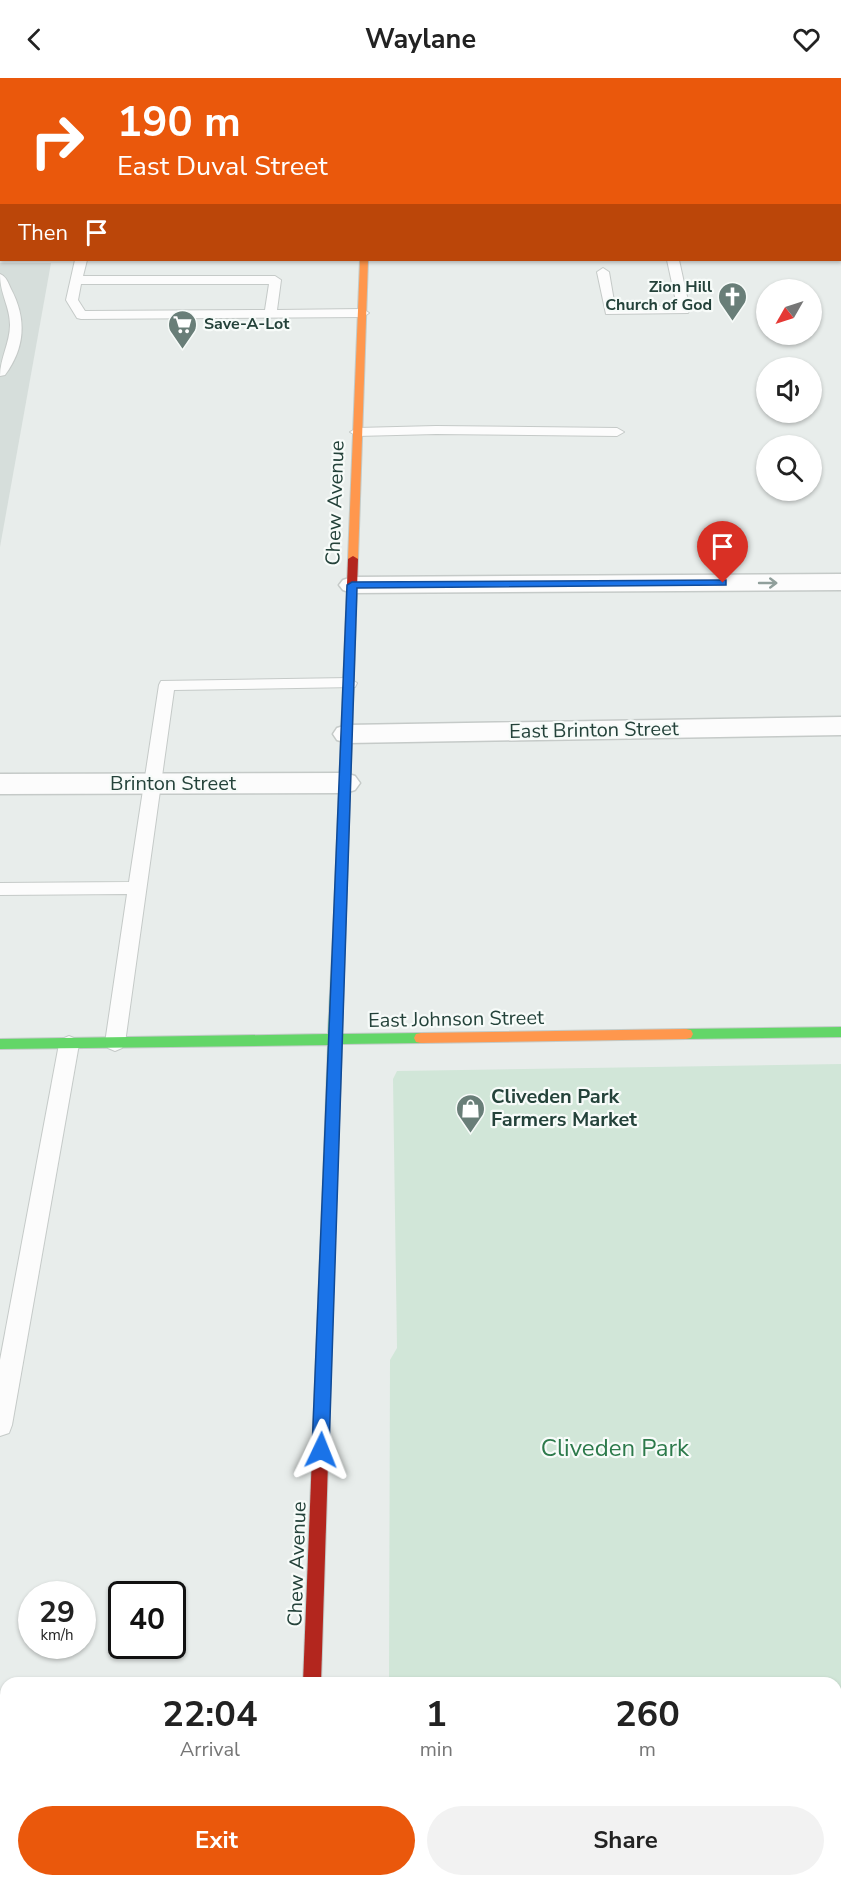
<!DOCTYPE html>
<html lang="en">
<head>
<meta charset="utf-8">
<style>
	body { margin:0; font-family:"Nunito Sans",sans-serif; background:#f2f2f2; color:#222; height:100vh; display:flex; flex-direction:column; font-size:22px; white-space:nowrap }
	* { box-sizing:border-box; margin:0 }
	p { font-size:20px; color:#767676 }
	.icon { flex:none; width:33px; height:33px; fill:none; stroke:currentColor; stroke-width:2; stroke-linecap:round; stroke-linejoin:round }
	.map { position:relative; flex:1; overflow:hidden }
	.sheet { position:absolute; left:0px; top:1599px; width:842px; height:210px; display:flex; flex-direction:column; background:#fff; border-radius:18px 18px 0 0; box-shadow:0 2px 4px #0004 }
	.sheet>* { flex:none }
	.hud { position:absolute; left:0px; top:0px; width:842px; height:183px; box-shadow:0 2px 4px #0004; background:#ea580c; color:#fff; overflow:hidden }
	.needle { width:39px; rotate:231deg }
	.fabs { position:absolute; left:756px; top:201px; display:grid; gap:12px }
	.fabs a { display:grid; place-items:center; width:66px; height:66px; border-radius:50%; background:#fff; box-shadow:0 2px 4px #0004; font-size:30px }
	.speed { position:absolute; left:18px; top:1503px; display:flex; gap:12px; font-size:30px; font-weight:700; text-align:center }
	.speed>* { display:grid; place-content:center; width:78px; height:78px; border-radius:50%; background:#fff; box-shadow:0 2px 4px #0004; line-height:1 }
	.speed small { font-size:15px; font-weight:400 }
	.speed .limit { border:3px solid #111; border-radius:9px; background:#fff; color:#111 }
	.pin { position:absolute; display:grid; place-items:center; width:51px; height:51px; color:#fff; margin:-62px -26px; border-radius:50% 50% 50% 0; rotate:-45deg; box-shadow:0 0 6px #0007 }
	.pin .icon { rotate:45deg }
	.me { position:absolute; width:66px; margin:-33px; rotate:2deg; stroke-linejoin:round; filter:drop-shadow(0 0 4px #0008) }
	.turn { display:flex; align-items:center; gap:21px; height:126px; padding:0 18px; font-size:27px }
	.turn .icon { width:78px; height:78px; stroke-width:2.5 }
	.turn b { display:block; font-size:42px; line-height:51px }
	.then { display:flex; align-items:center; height:57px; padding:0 18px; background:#0003; gap:12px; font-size:22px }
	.eta { display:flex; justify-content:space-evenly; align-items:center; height:102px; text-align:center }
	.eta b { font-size:36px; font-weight:700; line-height:42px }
	.cta { display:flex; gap:12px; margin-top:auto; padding:12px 18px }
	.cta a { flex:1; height:69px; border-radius:36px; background:#ea580c; color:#fff; font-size:24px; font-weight:700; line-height:69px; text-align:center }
	.cta a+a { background:#f2f2f2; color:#222 }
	header { display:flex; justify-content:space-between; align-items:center; height:78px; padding:0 18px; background:#fff; font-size:27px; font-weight:700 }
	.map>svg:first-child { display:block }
	.built { fill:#d6dedb }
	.green { fill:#d1e6d8 }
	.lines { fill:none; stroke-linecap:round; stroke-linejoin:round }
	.lane-casing { stroke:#c5cac8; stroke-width:2 }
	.street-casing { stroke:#c5cac8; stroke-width:3 }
	.fast-casing { stroke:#c3cbc8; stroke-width:2 }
	.slow-casing { stroke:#c3cbc8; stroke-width:2 }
	.jam-casing { stroke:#c3cbc8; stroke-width:2 }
	.lane { fill:#fcfcfc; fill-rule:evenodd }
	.street { fill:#fcfcfc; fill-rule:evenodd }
	.fast { fill:#63d668; fill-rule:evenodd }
	.slow { fill:#ff974d; fill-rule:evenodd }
	.jam { fill:#b3261e; fill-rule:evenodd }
	.rail { stroke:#c9cdcc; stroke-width:2; stroke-dasharray:7 4; stroke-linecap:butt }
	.oneway { stroke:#909f9b }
	.route { fill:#1a73e8; stroke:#114b97; stroke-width:1.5 }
	.labels { text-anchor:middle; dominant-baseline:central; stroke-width:4.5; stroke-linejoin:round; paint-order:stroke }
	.far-poi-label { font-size:16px; font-weight:bold; fill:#24423a; stroke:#f7fbf9; text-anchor:end }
	.street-label { font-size:20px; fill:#24423a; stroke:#f7fbf9 }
	.poi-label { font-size:20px; font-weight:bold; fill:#24423a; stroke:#f7fbf9; text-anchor:start }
	.near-park-label { font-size:24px; fill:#2d7a4b; stroke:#f7fbf9 }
</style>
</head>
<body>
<header><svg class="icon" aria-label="back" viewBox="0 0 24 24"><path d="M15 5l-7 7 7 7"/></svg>Waylane<svg class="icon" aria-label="heart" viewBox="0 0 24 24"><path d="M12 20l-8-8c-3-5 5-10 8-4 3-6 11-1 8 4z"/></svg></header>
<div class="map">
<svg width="841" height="1809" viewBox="0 0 841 1809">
	<rect width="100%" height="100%" fill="#e8edeb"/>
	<polygon class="built" points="0,185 51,185 0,469"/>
	<polygon class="green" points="841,986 841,1753 836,1754 836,1605 389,1605 390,1282 397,1270 393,1001 397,993"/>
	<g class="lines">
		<defs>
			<g id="lane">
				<path d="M75,182H87L83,198H275L281,202L277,232L363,231L369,235L363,239L81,241L77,240L66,222ZM81,206H269L265,232L85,233L78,222Z"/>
				<polygon points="667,182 679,182 690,232 688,235 606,236 597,194 603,190 609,194 615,229 677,228"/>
				<path d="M0,196C7,199 8,205 11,211C27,241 25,270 5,297L0,298C0,280 10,265 10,247C10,228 0,217 0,196Z"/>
				<polygon points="436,348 617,350 624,354 617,358 436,356 357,358 350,354 357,350"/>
				<polygon points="349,600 357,605 355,609 174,612 125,965 122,970 115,973 108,970 105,965 127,816 0,817 0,805 129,804 159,607 161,603"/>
				<polygon points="69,958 76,961 79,966 12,1347 9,1355 0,1358 0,1282 59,966 62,961"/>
			</g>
			<g id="street">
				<polygon points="150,0 166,0 149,2"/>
				<polygon points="491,0 508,0 490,2"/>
				<rect x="840" y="42" width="1" height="10"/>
				<polygon points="841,496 841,512 352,515 343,512 339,507 343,502 352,499"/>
				<polygon points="841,639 841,657 347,665 337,662 333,656 337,650 347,647"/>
				<polygon points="345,695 355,698 360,705 355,712 345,715 0,716 0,696"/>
			</g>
			<g id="fast">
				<polygon points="340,830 346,835 342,956 421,955 426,956 428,960 426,964 421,965 342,966 337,1100 335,1104 330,1106 325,1104 323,1100 328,967 0,971 0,961 328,956 334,835"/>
				<polygon points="841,949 841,959 686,961 681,960 679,956 681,952 686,951"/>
			</g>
			<g id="slow">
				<rect x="368" y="0" width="6" height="2"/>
				<polygon points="360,182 368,182 358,481 353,484 348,481"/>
				<polygon points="686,951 691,952 693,956 691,960 686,961 421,965 416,964 414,960 416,956 421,955"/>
				<rect x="295" y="1803" width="20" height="6"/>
			</g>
			<g id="jam">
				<rect x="840" y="163" width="1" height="4"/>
				<rect x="0" y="169" width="2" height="4"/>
				<polygon points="353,478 358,481 346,835 340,840 334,835 348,481"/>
				<polygon points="330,1094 335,1096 337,1100 321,1605 303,1605 323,1100 325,1096"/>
			</g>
		</defs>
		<use href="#lane" class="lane-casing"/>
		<use href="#street" class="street-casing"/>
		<use href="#fast" class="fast-casing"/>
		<use href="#slow" class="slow-casing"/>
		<use href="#jam" class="jam-casing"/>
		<use href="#lane" class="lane"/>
		<use href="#street" class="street"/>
		<use href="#fast" class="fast"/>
		<use href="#slow" class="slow"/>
		<use href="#jam" class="jam"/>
		<g class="rail">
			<polyline points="11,2 14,0"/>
			<polyline points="25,2 28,0"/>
		</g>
	</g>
	<defs><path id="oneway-shaft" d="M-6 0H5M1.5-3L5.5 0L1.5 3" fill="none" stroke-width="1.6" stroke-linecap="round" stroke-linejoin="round" transform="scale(1.5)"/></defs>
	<use class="oneway" href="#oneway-shaft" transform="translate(768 505)"/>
	<polygon class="route" points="723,502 726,502 726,507 357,510 329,1372 327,1377 321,1380 315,1377 312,1372 347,507 352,504"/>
	<defs>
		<symbol id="church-pin" viewBox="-11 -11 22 30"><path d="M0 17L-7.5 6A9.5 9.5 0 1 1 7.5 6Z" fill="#697e78" stroke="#f7fbf9"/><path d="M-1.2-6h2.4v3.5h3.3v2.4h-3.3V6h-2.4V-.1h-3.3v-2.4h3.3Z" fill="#fff"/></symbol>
		<symbol id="supermarket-pin" viewBox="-11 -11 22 30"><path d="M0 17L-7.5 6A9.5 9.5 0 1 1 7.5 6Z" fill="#697e78" stroke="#f7fbf9"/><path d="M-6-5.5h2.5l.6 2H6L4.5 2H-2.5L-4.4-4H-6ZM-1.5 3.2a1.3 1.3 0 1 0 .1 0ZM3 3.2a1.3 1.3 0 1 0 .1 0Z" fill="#fff"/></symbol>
		<symbol id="shop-pin" viewBox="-11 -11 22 30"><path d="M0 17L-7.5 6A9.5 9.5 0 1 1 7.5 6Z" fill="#697e78" stroke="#f7fbf9"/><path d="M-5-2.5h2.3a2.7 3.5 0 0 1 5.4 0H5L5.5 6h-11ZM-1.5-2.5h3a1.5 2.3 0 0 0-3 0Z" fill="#fff"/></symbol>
	</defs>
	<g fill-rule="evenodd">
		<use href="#church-pin" x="716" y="202" width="33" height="45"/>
		<use href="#supermarket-pin" x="166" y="230" width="33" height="45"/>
		<use href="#shop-pin" x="454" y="1014" width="33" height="45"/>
	</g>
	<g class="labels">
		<g class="far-poi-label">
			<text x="712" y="209">Zion Hill<tspan x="712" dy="18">Church of God</tspan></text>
			<text x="204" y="246" text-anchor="start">Save-A-Lot</text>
		</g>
		<g class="street-label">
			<text transform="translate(335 425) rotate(-88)">Chew Avenue</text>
			<text transform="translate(594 652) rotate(-1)">East Brinton Street</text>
			<text x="173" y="705">Brinton Street</text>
			<text transform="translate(456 941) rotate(-1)">East Johnson Street</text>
			<text transform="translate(297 1486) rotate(-88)">Chew Avenue</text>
		</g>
		<g class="poi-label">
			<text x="491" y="1018">Cliveden Park<tspan x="491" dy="23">Farmers Market</tspan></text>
		</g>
		<g class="near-park-label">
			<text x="615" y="1370">Cliveden Park</text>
		</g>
	</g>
</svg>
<div class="fabs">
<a><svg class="needle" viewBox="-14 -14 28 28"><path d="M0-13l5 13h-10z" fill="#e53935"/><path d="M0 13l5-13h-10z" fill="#767676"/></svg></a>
<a><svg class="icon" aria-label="sound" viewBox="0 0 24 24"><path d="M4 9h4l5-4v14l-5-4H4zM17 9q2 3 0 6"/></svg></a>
<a><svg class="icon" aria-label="search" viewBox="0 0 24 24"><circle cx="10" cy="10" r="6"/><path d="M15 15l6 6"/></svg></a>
</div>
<div class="speed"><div>29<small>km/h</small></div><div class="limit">40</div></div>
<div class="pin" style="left:723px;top:505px;background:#d93025"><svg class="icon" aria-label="arrive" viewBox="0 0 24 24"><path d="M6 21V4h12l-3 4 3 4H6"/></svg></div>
<svg class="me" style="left:321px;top:1372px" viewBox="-20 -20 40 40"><path d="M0-17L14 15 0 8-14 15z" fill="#1a73e8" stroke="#fff" stroke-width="4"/></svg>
<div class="hud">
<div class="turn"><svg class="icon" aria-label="right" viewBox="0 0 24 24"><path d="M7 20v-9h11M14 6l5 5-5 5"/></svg><div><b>190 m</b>East Duval Street</div></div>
<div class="then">Then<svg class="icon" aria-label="arrive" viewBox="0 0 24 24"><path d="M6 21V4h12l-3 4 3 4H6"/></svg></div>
</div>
<section class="sheet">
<div class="eta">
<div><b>22:04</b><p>Arrival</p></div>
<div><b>1</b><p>min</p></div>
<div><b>260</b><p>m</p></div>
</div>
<div class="cta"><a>Exit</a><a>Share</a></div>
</section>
</div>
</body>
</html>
